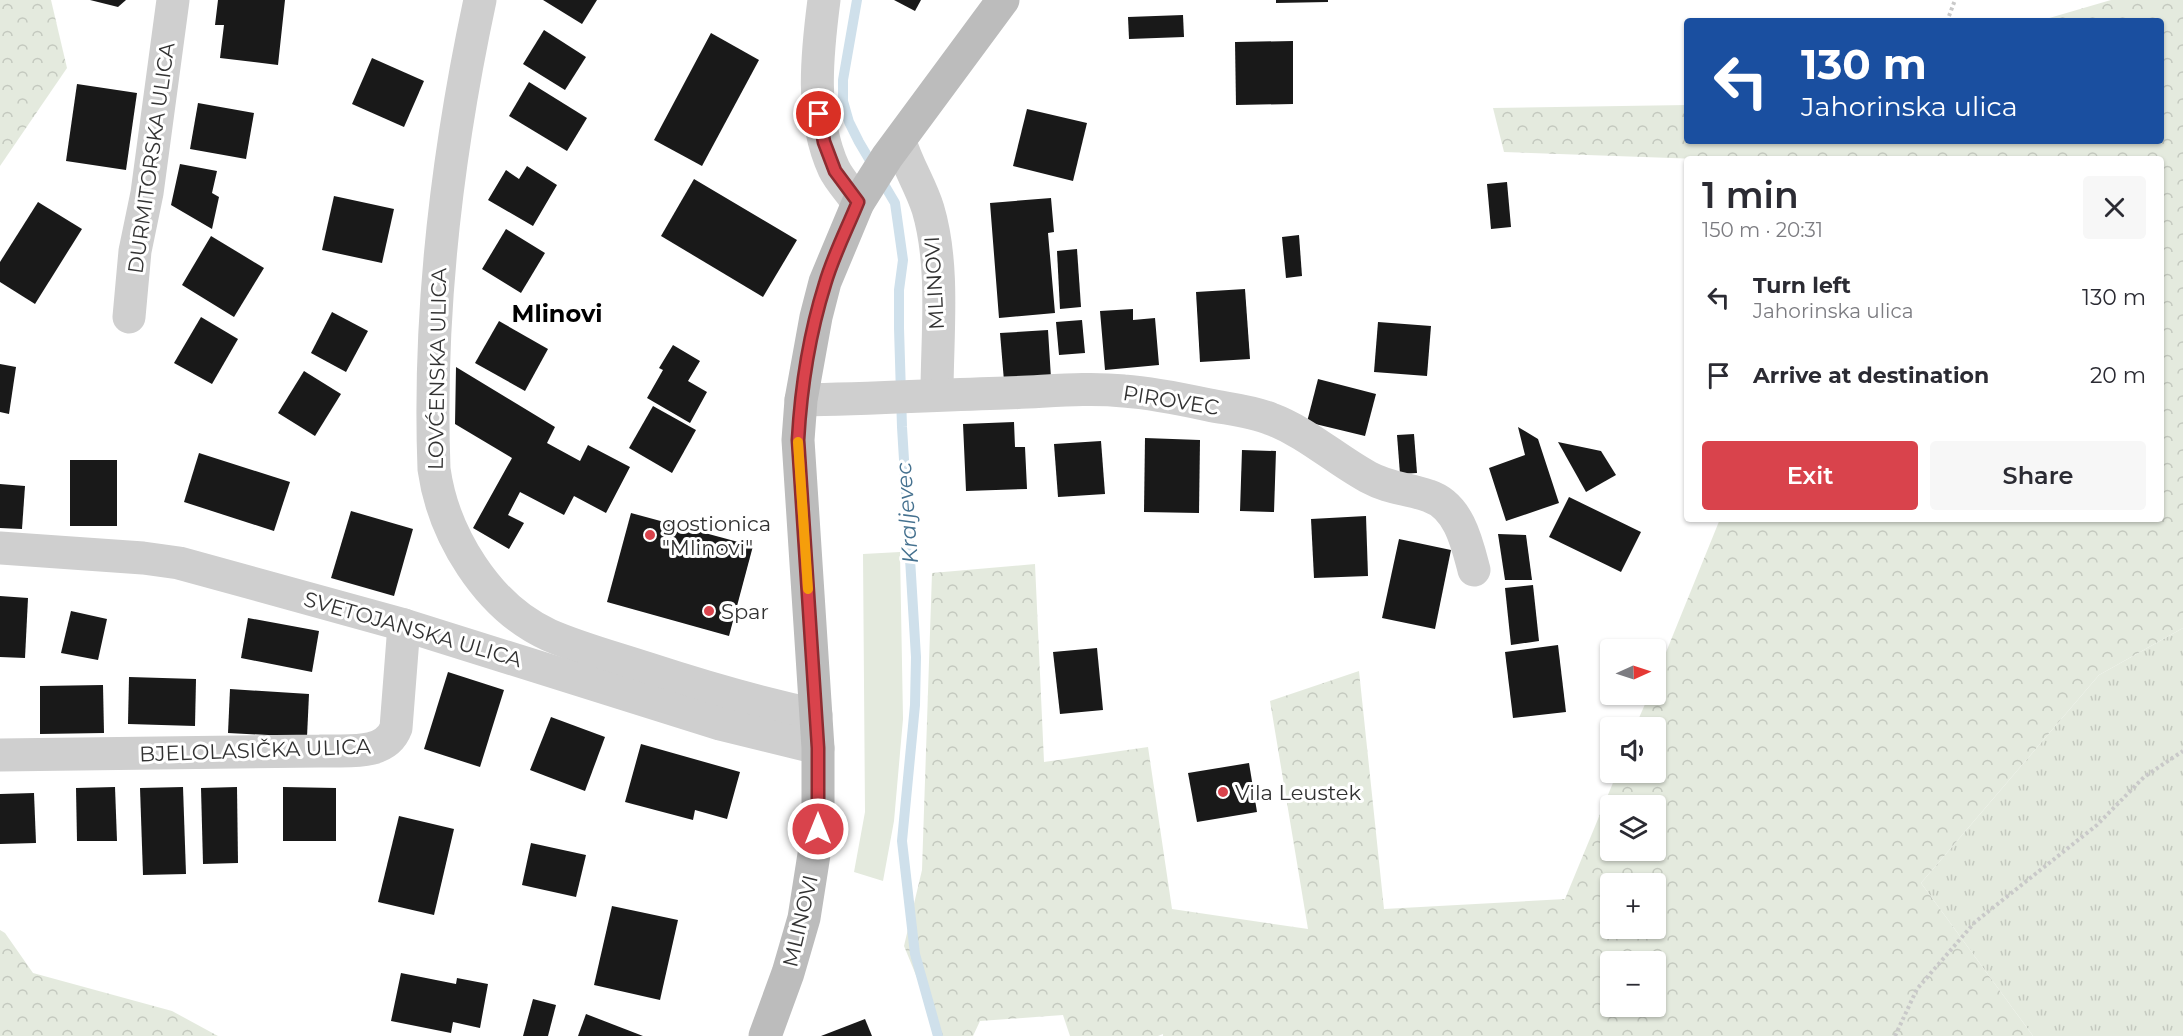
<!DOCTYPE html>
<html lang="en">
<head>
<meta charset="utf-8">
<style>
	body { margin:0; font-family:Montserrat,sans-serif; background:#f7f7f7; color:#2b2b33; height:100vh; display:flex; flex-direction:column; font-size:22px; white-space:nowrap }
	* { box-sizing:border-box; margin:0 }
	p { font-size:20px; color:#7c7c81 }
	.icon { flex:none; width:33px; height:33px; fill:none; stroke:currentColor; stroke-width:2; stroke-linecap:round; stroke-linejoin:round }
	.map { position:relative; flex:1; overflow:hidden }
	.panel { position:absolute; left:1684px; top:156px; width:480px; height:366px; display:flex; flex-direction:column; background:#fff; border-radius:6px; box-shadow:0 2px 4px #0004 }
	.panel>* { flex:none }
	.banner { position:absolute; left:1684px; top:18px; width:480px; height:126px; border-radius:6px; box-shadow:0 2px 4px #0004; background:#1a4fa0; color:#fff; overflow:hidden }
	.needle { width:39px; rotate:87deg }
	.fabs { position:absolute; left:1600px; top:639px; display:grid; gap:12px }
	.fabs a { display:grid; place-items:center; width:66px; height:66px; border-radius:6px; background:#fff; box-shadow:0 2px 4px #0004; font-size:30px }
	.pin { position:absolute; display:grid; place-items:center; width:51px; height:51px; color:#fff; margin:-26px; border:3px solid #fff; border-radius:50%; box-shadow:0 2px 6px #0007 }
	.me { position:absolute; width:66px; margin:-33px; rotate:0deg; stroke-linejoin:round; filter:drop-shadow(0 0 4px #0008) }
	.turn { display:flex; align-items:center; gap:21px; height:126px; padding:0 18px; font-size:27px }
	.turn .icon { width:78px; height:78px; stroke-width:2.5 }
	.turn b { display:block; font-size:42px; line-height:51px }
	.round { display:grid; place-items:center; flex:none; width:63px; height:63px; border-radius:6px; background:#f7f7f7 }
	.head { display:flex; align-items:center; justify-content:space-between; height:102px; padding:0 18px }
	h1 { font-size:36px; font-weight:600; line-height:45px }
	.cta { display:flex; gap:12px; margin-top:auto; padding:12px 18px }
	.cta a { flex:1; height:69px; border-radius:6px; background:#d9434c; color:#fff; font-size:24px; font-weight:600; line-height:69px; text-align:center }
	.cta a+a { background:#f7f7f7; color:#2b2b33 }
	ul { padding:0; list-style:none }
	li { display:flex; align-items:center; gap:18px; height:78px; padding:0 18px }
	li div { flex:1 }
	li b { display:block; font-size:22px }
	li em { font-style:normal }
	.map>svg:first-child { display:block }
	.grass { fill:url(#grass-tufts) }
	.forest { fill:url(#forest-crowns); fill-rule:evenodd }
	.green { fill:#e4eade }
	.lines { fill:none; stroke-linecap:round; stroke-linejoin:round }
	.stream { stroke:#cfe0eb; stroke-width:10 }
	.building { fill:#191919 }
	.path { stroke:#c9c9c9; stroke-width:4; stroke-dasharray:3 3; stroke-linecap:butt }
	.street { stroke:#cfcfcf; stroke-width:33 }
	.secondary { stroke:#bcbcbc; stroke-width:33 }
	.route-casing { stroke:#8d2c31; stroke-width:15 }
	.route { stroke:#d9434c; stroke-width:10 }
	.slow { stroke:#f59e0b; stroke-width:10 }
	.poi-dot { fill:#d9434c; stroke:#fff; stroke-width:2 }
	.labels { text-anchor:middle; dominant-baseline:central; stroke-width:6; stroke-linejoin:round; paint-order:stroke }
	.street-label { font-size:21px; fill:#323232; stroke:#fff }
	.poi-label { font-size:21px; fill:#323232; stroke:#fff; text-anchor:start }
	.water-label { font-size:22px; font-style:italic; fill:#45718f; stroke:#fff }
	.quarter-label { font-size:24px; font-weight:bold; fill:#000; stroke:#fff }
</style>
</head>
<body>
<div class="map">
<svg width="2183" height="1036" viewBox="0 0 2183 1036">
	<defs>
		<pattern id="grass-tufts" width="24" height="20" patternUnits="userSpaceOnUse" patternTransform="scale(1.5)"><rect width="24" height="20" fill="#e4eade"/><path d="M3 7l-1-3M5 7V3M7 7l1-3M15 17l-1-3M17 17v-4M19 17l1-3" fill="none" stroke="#c4c9bf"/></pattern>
		<pattern id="forest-crowns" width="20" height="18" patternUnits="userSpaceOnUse" patternTransform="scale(1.5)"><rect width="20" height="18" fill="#e4eade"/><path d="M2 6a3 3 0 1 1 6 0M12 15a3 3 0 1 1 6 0" fill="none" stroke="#c4c9bf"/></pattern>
	</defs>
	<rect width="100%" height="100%" fill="#fff"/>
	<polygon class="grass" points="2183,628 2183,1036 2033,1036 1921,883 2099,675"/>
	<g class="forest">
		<polygon points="0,0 51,0 67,68 0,166"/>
		<path d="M2111,0H2183V628L2099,675L1921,883L2033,1036H1163V1034L1158,1036H1070L1063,1015L980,1021L973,1036H941L904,946L922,870L932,573L1035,564L1044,762L1148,747L1172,909L1308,929L1270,701L1359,671L1384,909L1565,899L1617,773L1656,772V728L1635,727L1649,695L1656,694V677L1720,519H2162V159H1699L1504,152L1493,108L1687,105L1688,141H2162V21H2039ZM1611,806H1656V850H1611ZM1611,884H1656V928H1611ZM1611,962H1656V1006H1611Z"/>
		<polygon points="0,930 5,933 33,973 172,1011 218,1036 0,1036"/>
	</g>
	<polygon class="green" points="900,552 903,719 894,821 883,881 854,872 865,812 863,554"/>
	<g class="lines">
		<polyline class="stream" points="857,0 843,80 843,101 849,122 859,142 895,203 903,260 899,290 899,328 902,427 916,657 915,705 902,841 915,954 938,1036"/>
	</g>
	<g class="building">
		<polygon points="90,0 126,0 118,7"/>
		<polygon points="218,0 285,0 278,65 220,58 224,25 215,25"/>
		<polygon points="543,0 597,0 582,24"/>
		<polygon points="894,0 921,0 915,11"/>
		<polygon points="1276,0 1328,0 1328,2 1276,3"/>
		<polygon points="1183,15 1184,37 1129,39 1128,17"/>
		<polygon points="544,30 586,57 565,90 523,64"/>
		<polygon points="711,33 759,60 702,166 654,140"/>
		<polygon points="1293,41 1293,104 1236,105 1235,42"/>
		<polygon points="372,58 424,81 404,127 352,104"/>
		<polygon points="529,82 587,118 567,151 509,116"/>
		<polygon points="77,84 137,93 126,170 66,161"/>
		<polygon points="198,103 254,113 246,159 190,149"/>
		<polygon points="1027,109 1087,123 1073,181 1013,166"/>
		<polygon points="180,164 217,171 212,193 219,197 212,229 171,205"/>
		<polygon points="527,166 557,185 533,226 488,200 506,170 519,179"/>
		<polygon points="694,179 797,240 763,297 661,236"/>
		<polygon points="1507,182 1511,227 1491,229 1487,184"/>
		<polygon points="334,196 394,209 382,263 322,250"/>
		<polygon points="1051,198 1054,232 1048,233 1055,313 999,318 990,203"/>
		<polygon points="38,202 82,229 35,304 0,282 0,262"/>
		<polygon points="506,229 545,253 521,293 482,269"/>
		<polygon points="1299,235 1302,276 1286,278 1282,237"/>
		<polygon points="211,236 264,268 234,317 182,285"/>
		<polygon points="1077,249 1081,307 1060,309 1057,251"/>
		<polygon points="1245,289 1250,359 1200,362 1196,292"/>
		<polygon points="1133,309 1133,320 1155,318 1159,365 1105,370 1100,311"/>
		<polygon points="332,312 368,331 346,372 311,353"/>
		<polygon points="201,317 238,339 212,384 174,363"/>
		<polygon points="1082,320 1085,353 1059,355 1056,322"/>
		<polygon points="499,321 548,349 525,391 475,363"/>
		<polygon points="1378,322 1431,326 1427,376 1374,372"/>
		<polygon points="1048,330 1051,378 1004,381 1000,333"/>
		<polygon points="673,345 700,361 688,381 707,392 690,423 647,398 663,370 659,368"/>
		<polygon points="0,364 16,367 9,414 0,412"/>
		<polygon points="456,367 555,427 547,443 580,461 588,445 630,467 606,513 574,496 564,515 520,492 508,515 524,523 509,549 473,528 512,458 455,424"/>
		<polygon points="304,371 341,394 315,436 278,413"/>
		<polygon points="1318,379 1376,394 1365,436 1307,422"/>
		<polygon points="653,406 696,430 672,473 629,448"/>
		<polygon points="1014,422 1015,447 1025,447 1027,489 966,491 963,424"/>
		<polygon points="1518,427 1538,439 1559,503 1506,521 1489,468 1525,455"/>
		<polygon points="1414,434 1417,473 1400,474 1397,435"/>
		<polygon points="1145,438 1200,440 1199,513 1144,512"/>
		<polygon points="1101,441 1105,494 1058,497 1054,444"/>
		<polygon points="1558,442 1601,451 1616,475 1586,492"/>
		<polygon points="1242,450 1276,451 1274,512 1240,511"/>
		<polygon points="199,453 290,482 274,531 184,502"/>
		<rect x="70" y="460" width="47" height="66"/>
		<polygon points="0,484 25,486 22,529 0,528"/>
		<polygon points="1569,497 1641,532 1621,572 1549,537"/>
		<polygon points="351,511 413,529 394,596 331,578"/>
		<polygon points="631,513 753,546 729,636 607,602"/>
		<polygon points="1366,516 1368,576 1314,578 1311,519"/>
		<polygon points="1498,534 1526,535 1532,580 1505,580"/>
		<polygon points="1399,539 1451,550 1435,629 1382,618"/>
		<polygon points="1533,585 1539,641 1511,645 1505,588"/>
		<polygon points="0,596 28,598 25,658 0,657"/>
		<polygon points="71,611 107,619 98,660 61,653"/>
		<polygon points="248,618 319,631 312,672 241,658"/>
		<polygon points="1558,645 1566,712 1513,718 1505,652"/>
		<polygon points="1097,648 1103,710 1060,714 1053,652"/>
		<polygon points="448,672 504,690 480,767 424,749"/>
		<polygon points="129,677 196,679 195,726 128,724"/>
		<polygon points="103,685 104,733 40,734 40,686"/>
		<polygon points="230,689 309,694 307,737 228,733"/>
		<polygon points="551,717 605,737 585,791 530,770"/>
		<polygon points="641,744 740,772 727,819 695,810 693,820 625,802"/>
		<polygon points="1249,763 1257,812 1197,822 1188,773"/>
		<polygon points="115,787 117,841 77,841 76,788"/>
		<polygon points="183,787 186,874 143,875 140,788"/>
		<polygon points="237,787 238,863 203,864 201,788"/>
		<polygon points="283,787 336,788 336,841 283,841"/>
		<polygon points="34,793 36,843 0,844 0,794"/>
		<polygon points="399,816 454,829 434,915 378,902"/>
		<polygon points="531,843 586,855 576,897 522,885"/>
		<polygon points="612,906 678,920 660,1000 594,985"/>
		<polygon points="401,973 456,984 457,978 488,984 480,1028 453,1022 451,1033 391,1021"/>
		<polygon points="533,999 556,1005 548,1036 523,1036"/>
		<polygon points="586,1014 643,1036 578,1036"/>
		<polygon points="865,1019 872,1036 821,1036"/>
	</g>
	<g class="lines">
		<g class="path">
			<polyline points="1949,16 1955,0"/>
			<polyline points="1895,1036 1917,989 1975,922 2097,825 2144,777 2183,751"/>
		</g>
		<g class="street">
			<path d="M480,0C447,154 428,312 434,469C443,534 487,607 549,635C581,649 616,658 649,669C704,687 759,703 816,715"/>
			<path d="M824,0C817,54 810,117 834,169C840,181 851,192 858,203"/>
			<path d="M900,141C907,165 921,186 928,209C945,266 937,336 937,394"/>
			<polyline points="129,317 135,251 147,193 173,0"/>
			<path d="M801,400C869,399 937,395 1005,393C1045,392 1084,387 1124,391C1152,393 1181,399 1209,405C1229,409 1252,411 1271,419C1306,432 1335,459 1368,477C1390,489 1407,488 1429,496C1459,506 1467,543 1474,570"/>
			<polyline points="0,548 143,558 179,563 404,625 720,724 818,748"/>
			<path d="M0,755L320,751C345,750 385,757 396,728L404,625"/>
		</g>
		<polyline class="secondary" points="765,1036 788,973 804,918 818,829 818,748 798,440 801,400 816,317 825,282 858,203 887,157 1003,0"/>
	</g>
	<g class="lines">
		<defs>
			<path id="route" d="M818,829V748L798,440C801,387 809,335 825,284C833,256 847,229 858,202L835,171L824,142L819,114"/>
		</defs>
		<use href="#route" class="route-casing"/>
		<use href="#route" class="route"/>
		<polyline class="slow" points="798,442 808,589"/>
	</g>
	<g class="poi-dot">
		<circle cx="650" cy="535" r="6"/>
		<circle cx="709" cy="611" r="6"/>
		<circle cx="1223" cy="792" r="6"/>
	</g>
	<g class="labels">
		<g class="street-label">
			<text transform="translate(151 158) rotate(-82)">DURMITORSKA ULICA</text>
			<text transform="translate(934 283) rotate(-93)">MLINOVI</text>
			<text transform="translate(437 369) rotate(-89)">LOVĆENSKA ULICA</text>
			<text transform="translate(1171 400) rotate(9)">PIROVEC</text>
			<text transform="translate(413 629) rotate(16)">SVETOJANSKA ULICA</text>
			<text transform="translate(255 750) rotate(-2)">BJELOLASIČKA ULICA</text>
			<text transform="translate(800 921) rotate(-77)">MLINOVI</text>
		</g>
		<g class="poi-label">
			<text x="662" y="523">gostionica<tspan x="662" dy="24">"Mlinovi"</tspan></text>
			<text x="721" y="611">Spar</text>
			<text x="1235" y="792">Vila Leustek</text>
		</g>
		<g class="water-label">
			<text transform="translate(907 513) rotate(-94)">Kraljevec</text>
		</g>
		<g class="quarter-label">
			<text x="557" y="313">Mlinovi</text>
		</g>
	</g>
</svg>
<div class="fabs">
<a><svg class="needle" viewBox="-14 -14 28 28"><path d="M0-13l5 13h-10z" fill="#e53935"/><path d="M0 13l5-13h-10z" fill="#7c7c81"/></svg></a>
<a><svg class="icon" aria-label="sound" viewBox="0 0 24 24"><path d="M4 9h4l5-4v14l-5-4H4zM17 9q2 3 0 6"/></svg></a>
<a><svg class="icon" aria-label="layers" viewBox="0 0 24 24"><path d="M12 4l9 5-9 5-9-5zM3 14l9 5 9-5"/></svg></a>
<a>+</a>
<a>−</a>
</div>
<div class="pin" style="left:819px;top:114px;background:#d93025"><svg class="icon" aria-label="arrive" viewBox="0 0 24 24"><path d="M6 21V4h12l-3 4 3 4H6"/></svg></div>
<svg class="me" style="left:818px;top:829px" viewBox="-20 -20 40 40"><circle r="17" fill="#d9434c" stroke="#fff" stroke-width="3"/><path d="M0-11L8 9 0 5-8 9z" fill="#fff"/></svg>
<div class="banner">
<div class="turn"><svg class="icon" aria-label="left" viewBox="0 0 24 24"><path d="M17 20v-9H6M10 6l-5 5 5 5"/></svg><div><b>130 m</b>Jahorinska ulica</div></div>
</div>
<section class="panel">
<div class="head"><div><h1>1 min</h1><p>150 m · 20:31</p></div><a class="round"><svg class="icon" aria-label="close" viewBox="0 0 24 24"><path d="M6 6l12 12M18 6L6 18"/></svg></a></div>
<ul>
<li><svg class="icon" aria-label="left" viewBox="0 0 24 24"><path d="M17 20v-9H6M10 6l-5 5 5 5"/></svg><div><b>Turn left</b><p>Jahorinska ulica</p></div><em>130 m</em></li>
<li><svg class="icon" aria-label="arrive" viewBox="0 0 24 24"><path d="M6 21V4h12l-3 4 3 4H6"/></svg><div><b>Arrive at destination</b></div><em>20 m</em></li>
</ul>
<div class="cta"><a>Exit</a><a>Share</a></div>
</section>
</div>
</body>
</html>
